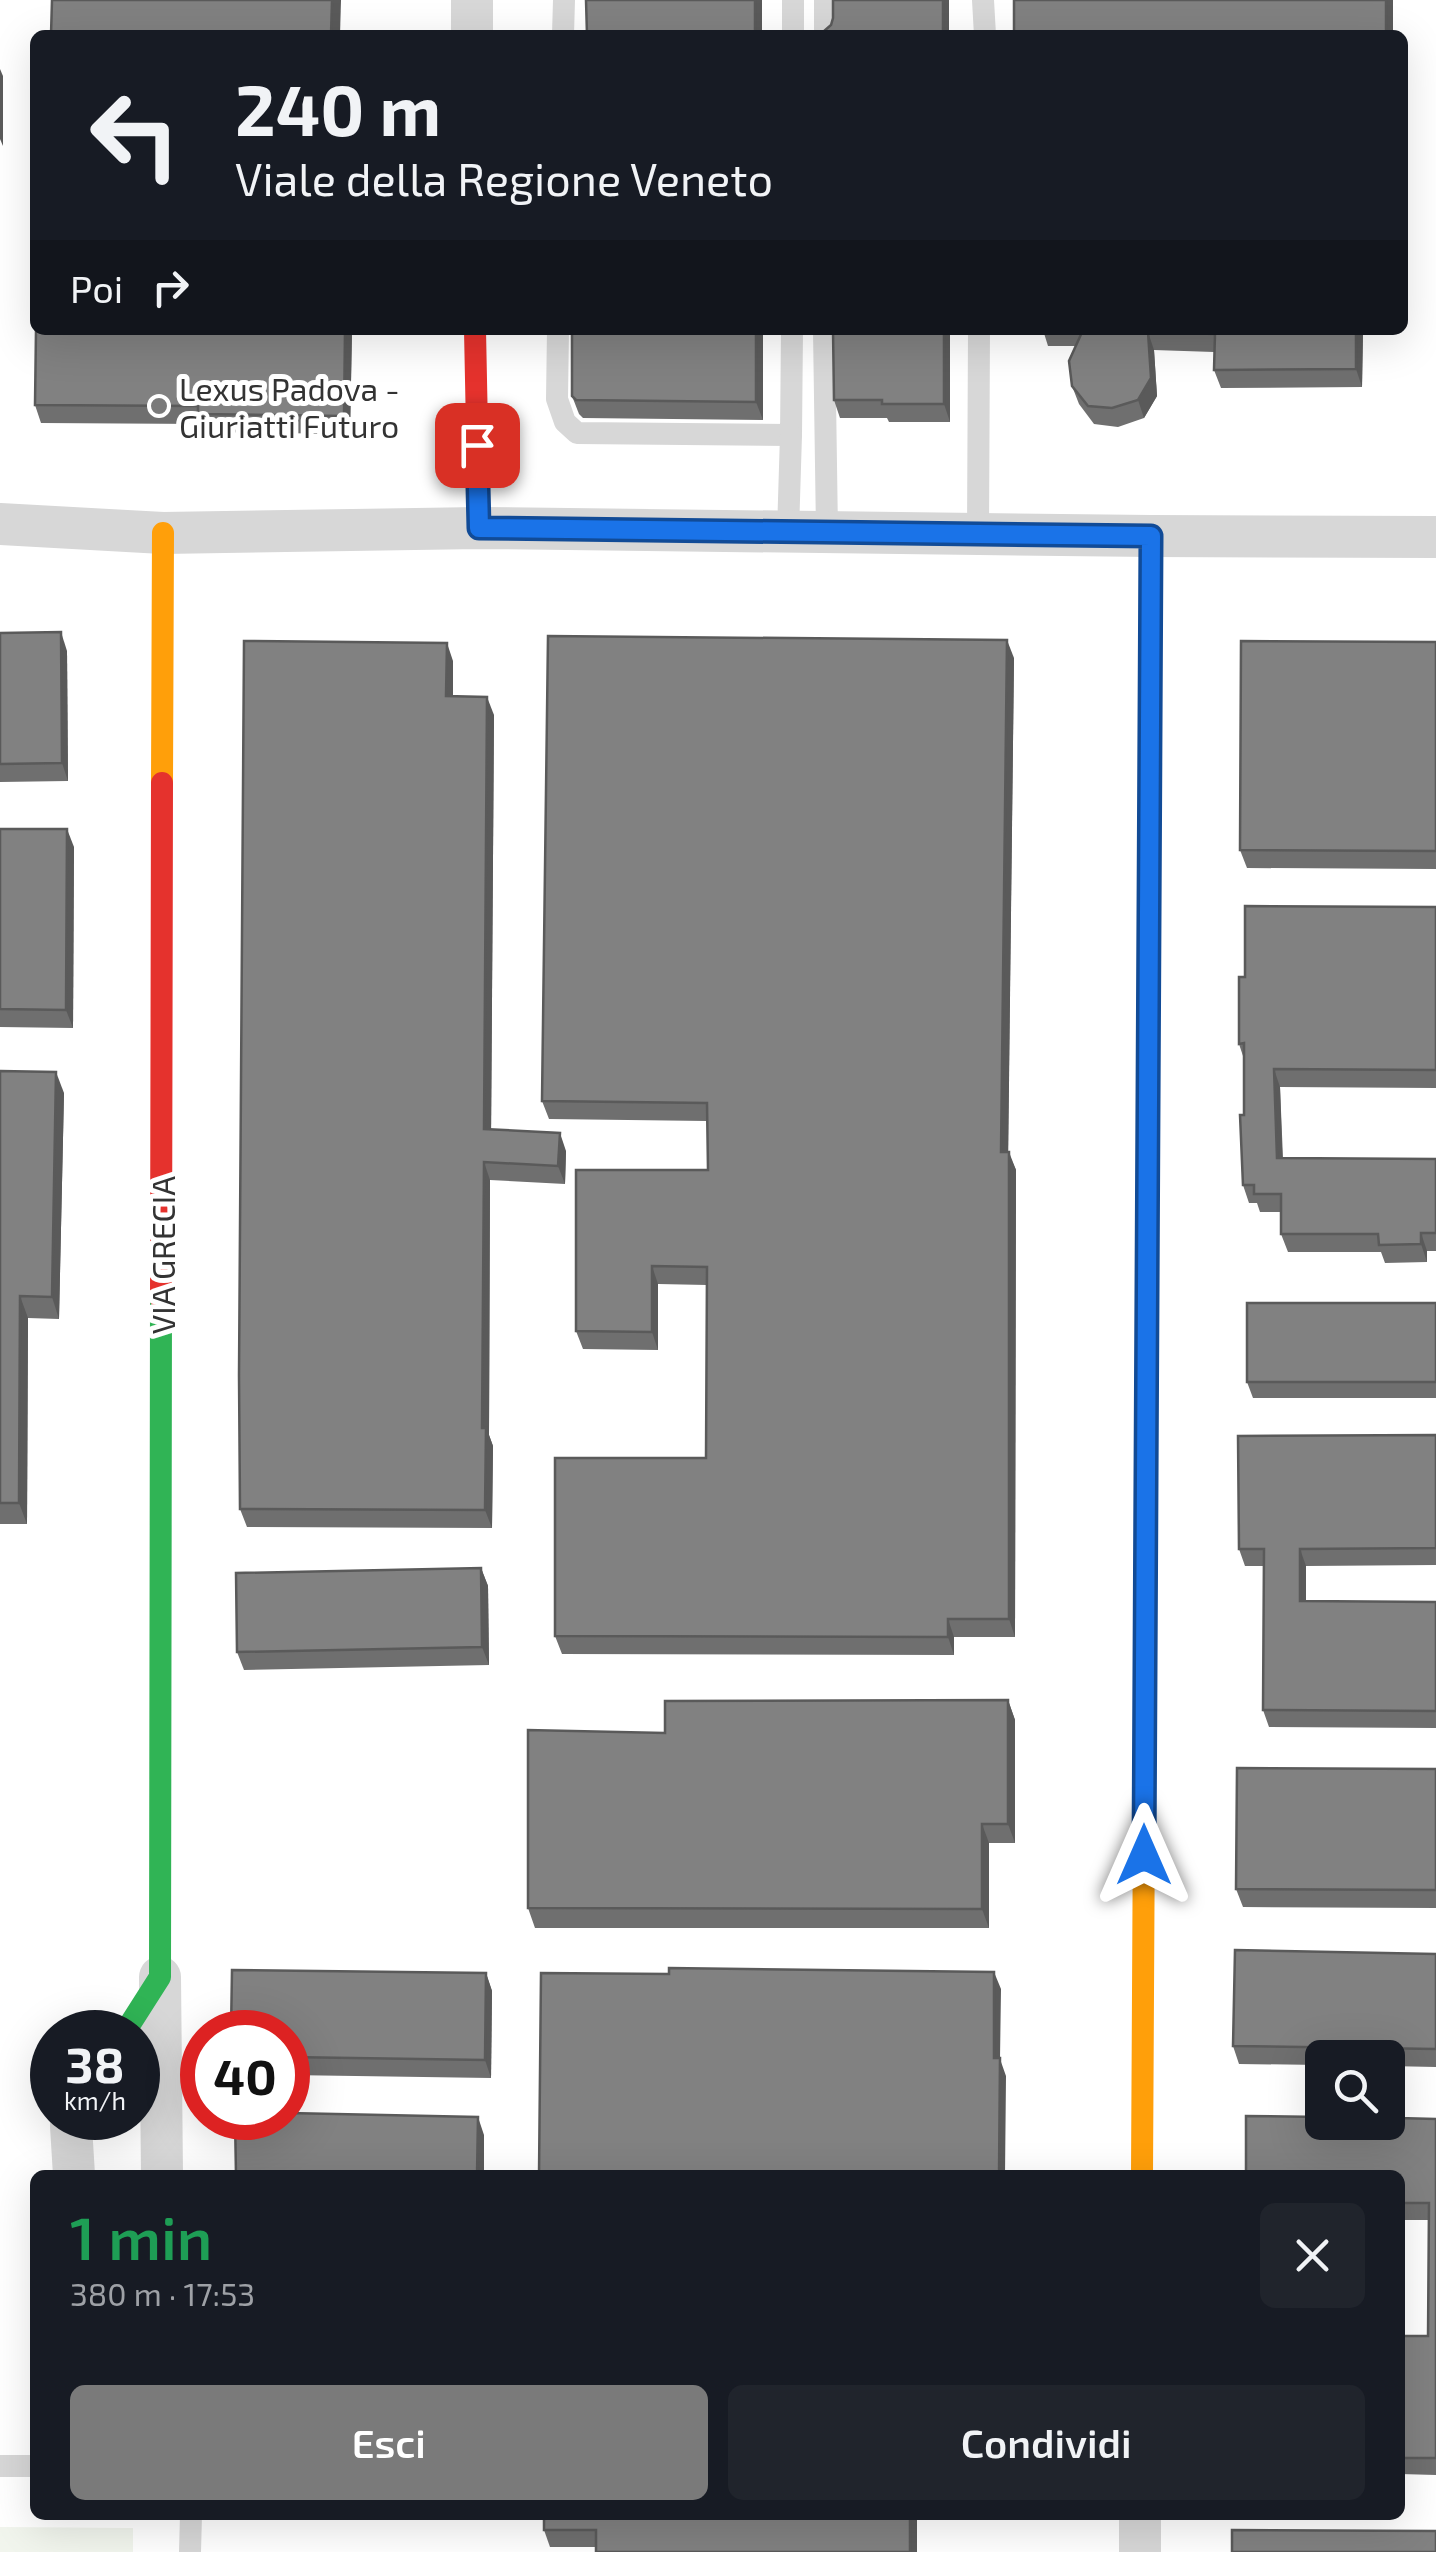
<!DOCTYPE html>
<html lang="it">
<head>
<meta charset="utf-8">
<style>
	body { margin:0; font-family:"Exo 2",sans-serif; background:#20242c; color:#f1f3f6; height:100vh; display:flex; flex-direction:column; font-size:38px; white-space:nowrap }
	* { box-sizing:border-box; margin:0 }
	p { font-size:32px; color:#9ea1a6 }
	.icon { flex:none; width:55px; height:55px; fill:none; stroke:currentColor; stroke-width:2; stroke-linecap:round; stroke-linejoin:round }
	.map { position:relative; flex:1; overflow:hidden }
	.side { position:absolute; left:30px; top:2170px; width:1375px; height:350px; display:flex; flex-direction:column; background:#171b24; border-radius:15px; box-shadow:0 10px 40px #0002 }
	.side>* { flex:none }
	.hud { position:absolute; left:30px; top:30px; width:1378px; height:305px; border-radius:15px; box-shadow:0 10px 40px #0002; background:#171b24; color:#f1f3f6; overflow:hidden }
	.controls { position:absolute; left:1305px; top:2040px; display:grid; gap:20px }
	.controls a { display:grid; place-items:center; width:100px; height:100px; border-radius:15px; background:#171b24; box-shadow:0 10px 40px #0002; font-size:50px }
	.speed { position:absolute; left:30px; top:2010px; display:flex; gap:20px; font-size:50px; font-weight:700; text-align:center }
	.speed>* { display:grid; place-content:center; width:130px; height:130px; border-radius:50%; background:#171b24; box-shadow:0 10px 40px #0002; line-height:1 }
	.speed small { font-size:25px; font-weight:400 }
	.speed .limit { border:15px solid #d22; background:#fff; color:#111 }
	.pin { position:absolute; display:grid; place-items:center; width:85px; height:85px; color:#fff; margin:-42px; border-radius:20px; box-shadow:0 5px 15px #0006 }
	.me { position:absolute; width:110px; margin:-55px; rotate:0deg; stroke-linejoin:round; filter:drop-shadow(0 0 8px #0008) }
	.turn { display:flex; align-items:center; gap:35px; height:210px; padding:0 40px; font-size:45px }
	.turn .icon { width:130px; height:130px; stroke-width:2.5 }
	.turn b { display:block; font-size:70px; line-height:85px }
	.then { display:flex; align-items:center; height:95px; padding:0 40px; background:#0003; gap:20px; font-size:38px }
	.round { display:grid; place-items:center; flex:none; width:105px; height:105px; border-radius:15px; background:#20242c }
	.summary { display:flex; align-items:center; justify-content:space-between; height:170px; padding:0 40px }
	h1 { font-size:60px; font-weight:600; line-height:75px; color:#1e9e55 }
	.button { display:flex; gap:20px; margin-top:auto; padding:20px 40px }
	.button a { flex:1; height:115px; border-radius:15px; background:#7a7a7a; color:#fff; font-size:40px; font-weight:600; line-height:115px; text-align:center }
	.button a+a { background:#20242c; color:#f1f3f6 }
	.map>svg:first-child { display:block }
	.pitch { fill:#f1f5ed }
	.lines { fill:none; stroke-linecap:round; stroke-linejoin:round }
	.lane { stroke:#d7d7d7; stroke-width:22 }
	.street { stroke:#d7d7d7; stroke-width:42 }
	.fast { stroke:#30b455; stroke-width:22 }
	.slow { stroke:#ff9f0a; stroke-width:22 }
	.jam { stroke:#e5322d; stroke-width:22 }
	.wall { fill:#6f6f6f }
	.shaded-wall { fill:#5a5a5a }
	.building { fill:#818181; stroke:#5a5a5a; stroke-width:2.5 }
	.route-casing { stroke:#114b97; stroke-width:25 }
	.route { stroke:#1a73e8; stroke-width:18 }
	.poi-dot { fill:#7a7a7a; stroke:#fff; stroke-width:4 }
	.labels { text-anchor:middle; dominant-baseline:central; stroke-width:10; stroke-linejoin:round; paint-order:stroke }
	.poi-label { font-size:32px; fill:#333; stroke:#fff; text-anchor:start }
	.street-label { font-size:32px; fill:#333; stroke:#fff }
</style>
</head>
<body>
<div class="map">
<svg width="1436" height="2552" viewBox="0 0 1436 2552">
	<rect width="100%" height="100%" fill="#fff"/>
	<polygon class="pitch" points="0,2527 133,2528 133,2552 0,2552"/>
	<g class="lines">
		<g class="lane">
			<polyline points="983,0 985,35"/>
			<polyline points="563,35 564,0"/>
			<polyline points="793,35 793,0"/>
			<polyline points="825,35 825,0"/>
			<polyline points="558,330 557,399 565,422 577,433 791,435 792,330"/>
			<polyline points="824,330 827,532"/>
			<polyline points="788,532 791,435"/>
			<polyline points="978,534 979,330"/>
			<polyline points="0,2466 35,2466"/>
			<polyline points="190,2552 191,2515"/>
		</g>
		<g class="street">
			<polyline points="472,0 472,35"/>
			<polyline points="0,524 163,533 479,528 1151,536 1436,537"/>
			<polyline points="160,1977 162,2175"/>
			<polyline points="74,2175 71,2126 76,2118"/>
			<polyline points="1140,2552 1140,2515"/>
		</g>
		<g class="fast">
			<polyline points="1145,1632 1149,991"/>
			<polyline points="125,2032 160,1977 161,1299"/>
		</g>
		<g class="slow">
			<polyline points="162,783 163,533"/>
			<polyline points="1149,991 1151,536"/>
			<polyline points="1142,2175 1145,1632"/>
		</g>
		<g class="jam">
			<polyline points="475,330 479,528"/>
			<polyline points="161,1299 162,783"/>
		</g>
	</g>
	<g class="wall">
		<polygon points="36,330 352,330 350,434 204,432 202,424 41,423 35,405"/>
		<polygon points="572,330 763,330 763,420 583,418 579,414 572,396"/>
		<polygon points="833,330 950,330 950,422 889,422 887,418 840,418 834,400"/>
		<polygon points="1043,330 1363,330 1362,387 1221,388 1214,370 1214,352 1154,350 1157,396 1144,418 1118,427 1094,424 1079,404 1072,386 1076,346 1048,346"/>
		<polygon points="0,633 67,651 68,781 0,782"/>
		<polygon points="1436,642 1436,869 1247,868 1240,850"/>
		<polygon points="1014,658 1008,1152 1016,1170 1015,1637 954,1637 954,1655 562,1654 555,1636 706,1458 707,1285 658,1284 658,1350 583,1349 576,1331 708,1170 707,1121 549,1119 542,1101"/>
		<polygon points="453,661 453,696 494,715 491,1129 566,1151 565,1184 490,1180 489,1435 493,1446 492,1528 247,1527 240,1509"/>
		<polygon points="0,829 74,847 73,1028 0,1027"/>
		<polygon points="1436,907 1436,1088 1280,1087 1283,1158 1436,1159 1436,1251 1427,1251 1427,1262 1385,1263 1381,1252 1288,1252 1281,1234 1281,1212 1260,1212 1257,1203 1249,1203 1243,1185 1244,1059 1239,1044 1245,977"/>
		<polygon points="0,1071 64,1093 59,1319 28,1318 27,1524 0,1524"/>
		<polygon points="1436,1303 1436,1398 1253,1398 1247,1382"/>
		<polygon points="1436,1435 1436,1565 1306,1566 1306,1601 1436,1602 1436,1728 1269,1727 1263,1710 1264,1566 1245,1566 1239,1549"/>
		<polygon points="481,1568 488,1586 489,1665 244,1670 237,1652"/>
		<polygon points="1008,1700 1015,1720 1015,1843 989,1843 989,1928 535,1928 528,1908 665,1733"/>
		<polygon points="1436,1769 1436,1908 1243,1907 1236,1889"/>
		<polygon points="1436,1954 1436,2067 1388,2066 1388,2058 1322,2058 1322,2065 1239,2064 1233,2046"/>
		<polygon points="486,1973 492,1991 491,2078 288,2075 288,2032"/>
		<polygon points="1398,2109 1402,2118 1436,2119 1436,2475 1400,2474 1400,2336 1428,2336 1429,2220 1400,2220 1400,2175 1322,2117"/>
		<polygon points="917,2515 596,2547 550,2547 544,2530"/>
	</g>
	<g class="shaded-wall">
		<polygon points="332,0 341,0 340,35 331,35"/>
		<rect x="755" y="0" width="7" height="35"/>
		<rect x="943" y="0" width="6" height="35"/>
		<rect x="1386" y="0" width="7" height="35"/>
		<polygon points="0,69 3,76 3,146 0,139"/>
		<polygon points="345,330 352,330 350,434 344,416"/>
		<polygon points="756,330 763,330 763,420 756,402"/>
		<polygon points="944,330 950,330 950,422 944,404"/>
		<polygon points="1356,330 1363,330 1362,387 1356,369"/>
		<polygon points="1148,332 1154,350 1157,396 1144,418 1138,400"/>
		<polygon points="61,632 67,651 68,781 62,763"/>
		<polygon points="1007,640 1014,658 1008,1170 1001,1152"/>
		<polygon points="447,643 453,661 453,714 446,696"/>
		<polygon points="487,697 494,715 491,1147 484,1129"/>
		<polygon points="67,829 74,847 73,1028 66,1010"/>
		<polygon points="1274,1069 1280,1087 1283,1176 1277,1158"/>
		<polygon points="56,1072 64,1093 59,1319 52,1297"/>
		<polygon points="560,1133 566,1151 565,1184 558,1166"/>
		<polygon points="1009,1152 1016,1170 1015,1637 1009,1619"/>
		<polygon points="484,1162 490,1180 489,1435 493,1446 492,1528 485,1510 482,1428"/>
		<polygon points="1421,1233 1427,1251 1427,1262 1421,1244"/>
		<polygon points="652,1266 658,1284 658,1350 652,1332"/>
		<polygon points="20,1296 28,1318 27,1524 19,1503"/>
		<polygon points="1300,1549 1306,1566 1306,1618 1300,1601"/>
		<polygon points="481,1568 488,1586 489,1665 482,1647"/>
		<polygon points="948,1619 954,1637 954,1655 948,1637"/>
		<polygon points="1008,1700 1015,1720 1015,1843 1008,1824"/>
		<polygon points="982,1824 989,1843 989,1928 982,1909"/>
		<polygon points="994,1972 1001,1989 1000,2059 1006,2076 1005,2175 999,2175 994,2058"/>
		<polygon points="486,1973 492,1991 491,2078 485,2060"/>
		<polygon points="478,2117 484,2135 484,2175 477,2175"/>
		<rect x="910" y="2515" width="7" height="37"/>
	</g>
	<g class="building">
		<polygon points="52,0 332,0 331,35 51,35"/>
		<polygon points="586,0 755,0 755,35 587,35"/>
		<polygon points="833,0 943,0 943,35 824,35 824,31 831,25 833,18"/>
		<rect x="1014" y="0" width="372" height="35"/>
		<polygon points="36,330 345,330 344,416 198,414 198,406 35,405"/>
		<polygon points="572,330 756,330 756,402 576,400 572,396"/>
		<polygon points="833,330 944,330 944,404 882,404 882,400 834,400"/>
		<polygon points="1083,330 1356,330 1356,369 1214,370 1215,334 1148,332 1151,378 1138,400 1112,408 1088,406 1072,386 1069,361"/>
		<polygon points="61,632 62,763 0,764 0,633"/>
		<polygon points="548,636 1007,640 1001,1152 1009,1152 1009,1619 948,1619 948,1637 555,1636 555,1458 706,1458 707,1267 652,1266 652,1332 576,1331 576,1170 708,1170 707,1103 542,1101"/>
		<polygon points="244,641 447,643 446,696 487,697 484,1129 560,1133 558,1166 484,1162 482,1428 486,1428 485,1510 240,1509 239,1375"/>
		<polygon points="1241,641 1436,642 1436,851 1240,850"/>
		<polygon points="0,829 67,829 66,1010 0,1009"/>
		<polygon points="1245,906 1436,907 1436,1070 1274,1069 1277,1158 1436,1159 1436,1233 1421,1233 1421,1244 1379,1245 1378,1234 1281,1234 1281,1194 1254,1194 1254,1185 1243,1185 1240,1115 1244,1115 1244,1043 1239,1044 1239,977 1245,977"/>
		<polygon points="0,1071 56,1072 52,1297 20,1296 19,1503 0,1503"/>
		<rect x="1247" y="1303" width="189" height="79"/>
		<polygon points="1436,1435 1436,1548 1300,1549 1300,1601 1436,1602 1436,1711 1263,1710 1264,1549 1239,1549 1238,1436"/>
		<polygon points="481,1568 482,1647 237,1652 236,1573"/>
		<polygon points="1008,1700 1008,1824 982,1824 982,1909 528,1908 528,1730 665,1733 665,1701"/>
		<polygon points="1237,1768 1436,1769 1436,1890 1236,1889"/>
		<polygon points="1235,1950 1436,1954 1436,2049 1233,2046"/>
		<polygon points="669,1968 994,1972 994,2058 1000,2058 999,2175 539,2175 541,1973 669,1974"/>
		<polygon points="232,1970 486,1973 485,2060 288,2057 288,2032 231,2032"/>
		<polygon points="1388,2109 1398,2109 1398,2118 1436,2119 1436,2458 1400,2458 1400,2336 1428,2336 1429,2203 1400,2203 1400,2175 1246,2175 1246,2116 1322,2117 1322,2122 1388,2122"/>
		<polygon points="288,2113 478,2117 477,2175 236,2175 235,2118 288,2118"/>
		<polygon points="544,2515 910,2515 910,2552 596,2552 596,2530 544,2530"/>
		<polygon points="1232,2530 1436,2531 1436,2552 1232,2552"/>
	</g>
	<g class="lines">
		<defs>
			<polyline id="route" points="477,445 479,528 1151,536 1144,1855"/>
		</defs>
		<use href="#route" class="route-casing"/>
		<use href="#route" class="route"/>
	</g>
	<circle class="poi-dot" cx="159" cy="406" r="10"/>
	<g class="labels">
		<g class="poi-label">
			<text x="179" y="388">Lexus Padova -<tspan x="179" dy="37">Giuriatti Futuro</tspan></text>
		</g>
		<g class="street-label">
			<text transform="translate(162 1255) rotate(-90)">VIA GRECIA</text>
		</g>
	</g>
</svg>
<div class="controls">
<a><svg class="icon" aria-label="search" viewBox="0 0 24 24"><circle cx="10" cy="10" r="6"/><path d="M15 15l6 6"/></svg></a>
</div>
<div class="speed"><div>38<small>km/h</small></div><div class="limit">40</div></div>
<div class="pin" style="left:477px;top:445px;background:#d93025"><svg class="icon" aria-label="arrive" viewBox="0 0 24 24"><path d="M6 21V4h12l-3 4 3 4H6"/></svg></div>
<svg class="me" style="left:1144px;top:1855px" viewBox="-20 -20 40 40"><path d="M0-17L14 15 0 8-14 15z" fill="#1a73e8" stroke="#fff" stroke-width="4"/></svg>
<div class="hud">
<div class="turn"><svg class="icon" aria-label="left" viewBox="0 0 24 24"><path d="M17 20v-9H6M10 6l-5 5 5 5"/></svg><div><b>240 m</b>Viale della Regione Veneto</div></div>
<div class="then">Poi<svg class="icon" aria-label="right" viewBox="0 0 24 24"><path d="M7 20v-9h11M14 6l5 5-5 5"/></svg></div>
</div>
<section class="side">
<div class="summary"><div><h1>1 min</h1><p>380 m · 17:53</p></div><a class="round"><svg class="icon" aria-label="close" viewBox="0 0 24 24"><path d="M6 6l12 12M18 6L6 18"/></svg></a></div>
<div class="button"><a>Esci</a><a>Condividi</a></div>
</section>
</div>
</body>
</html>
